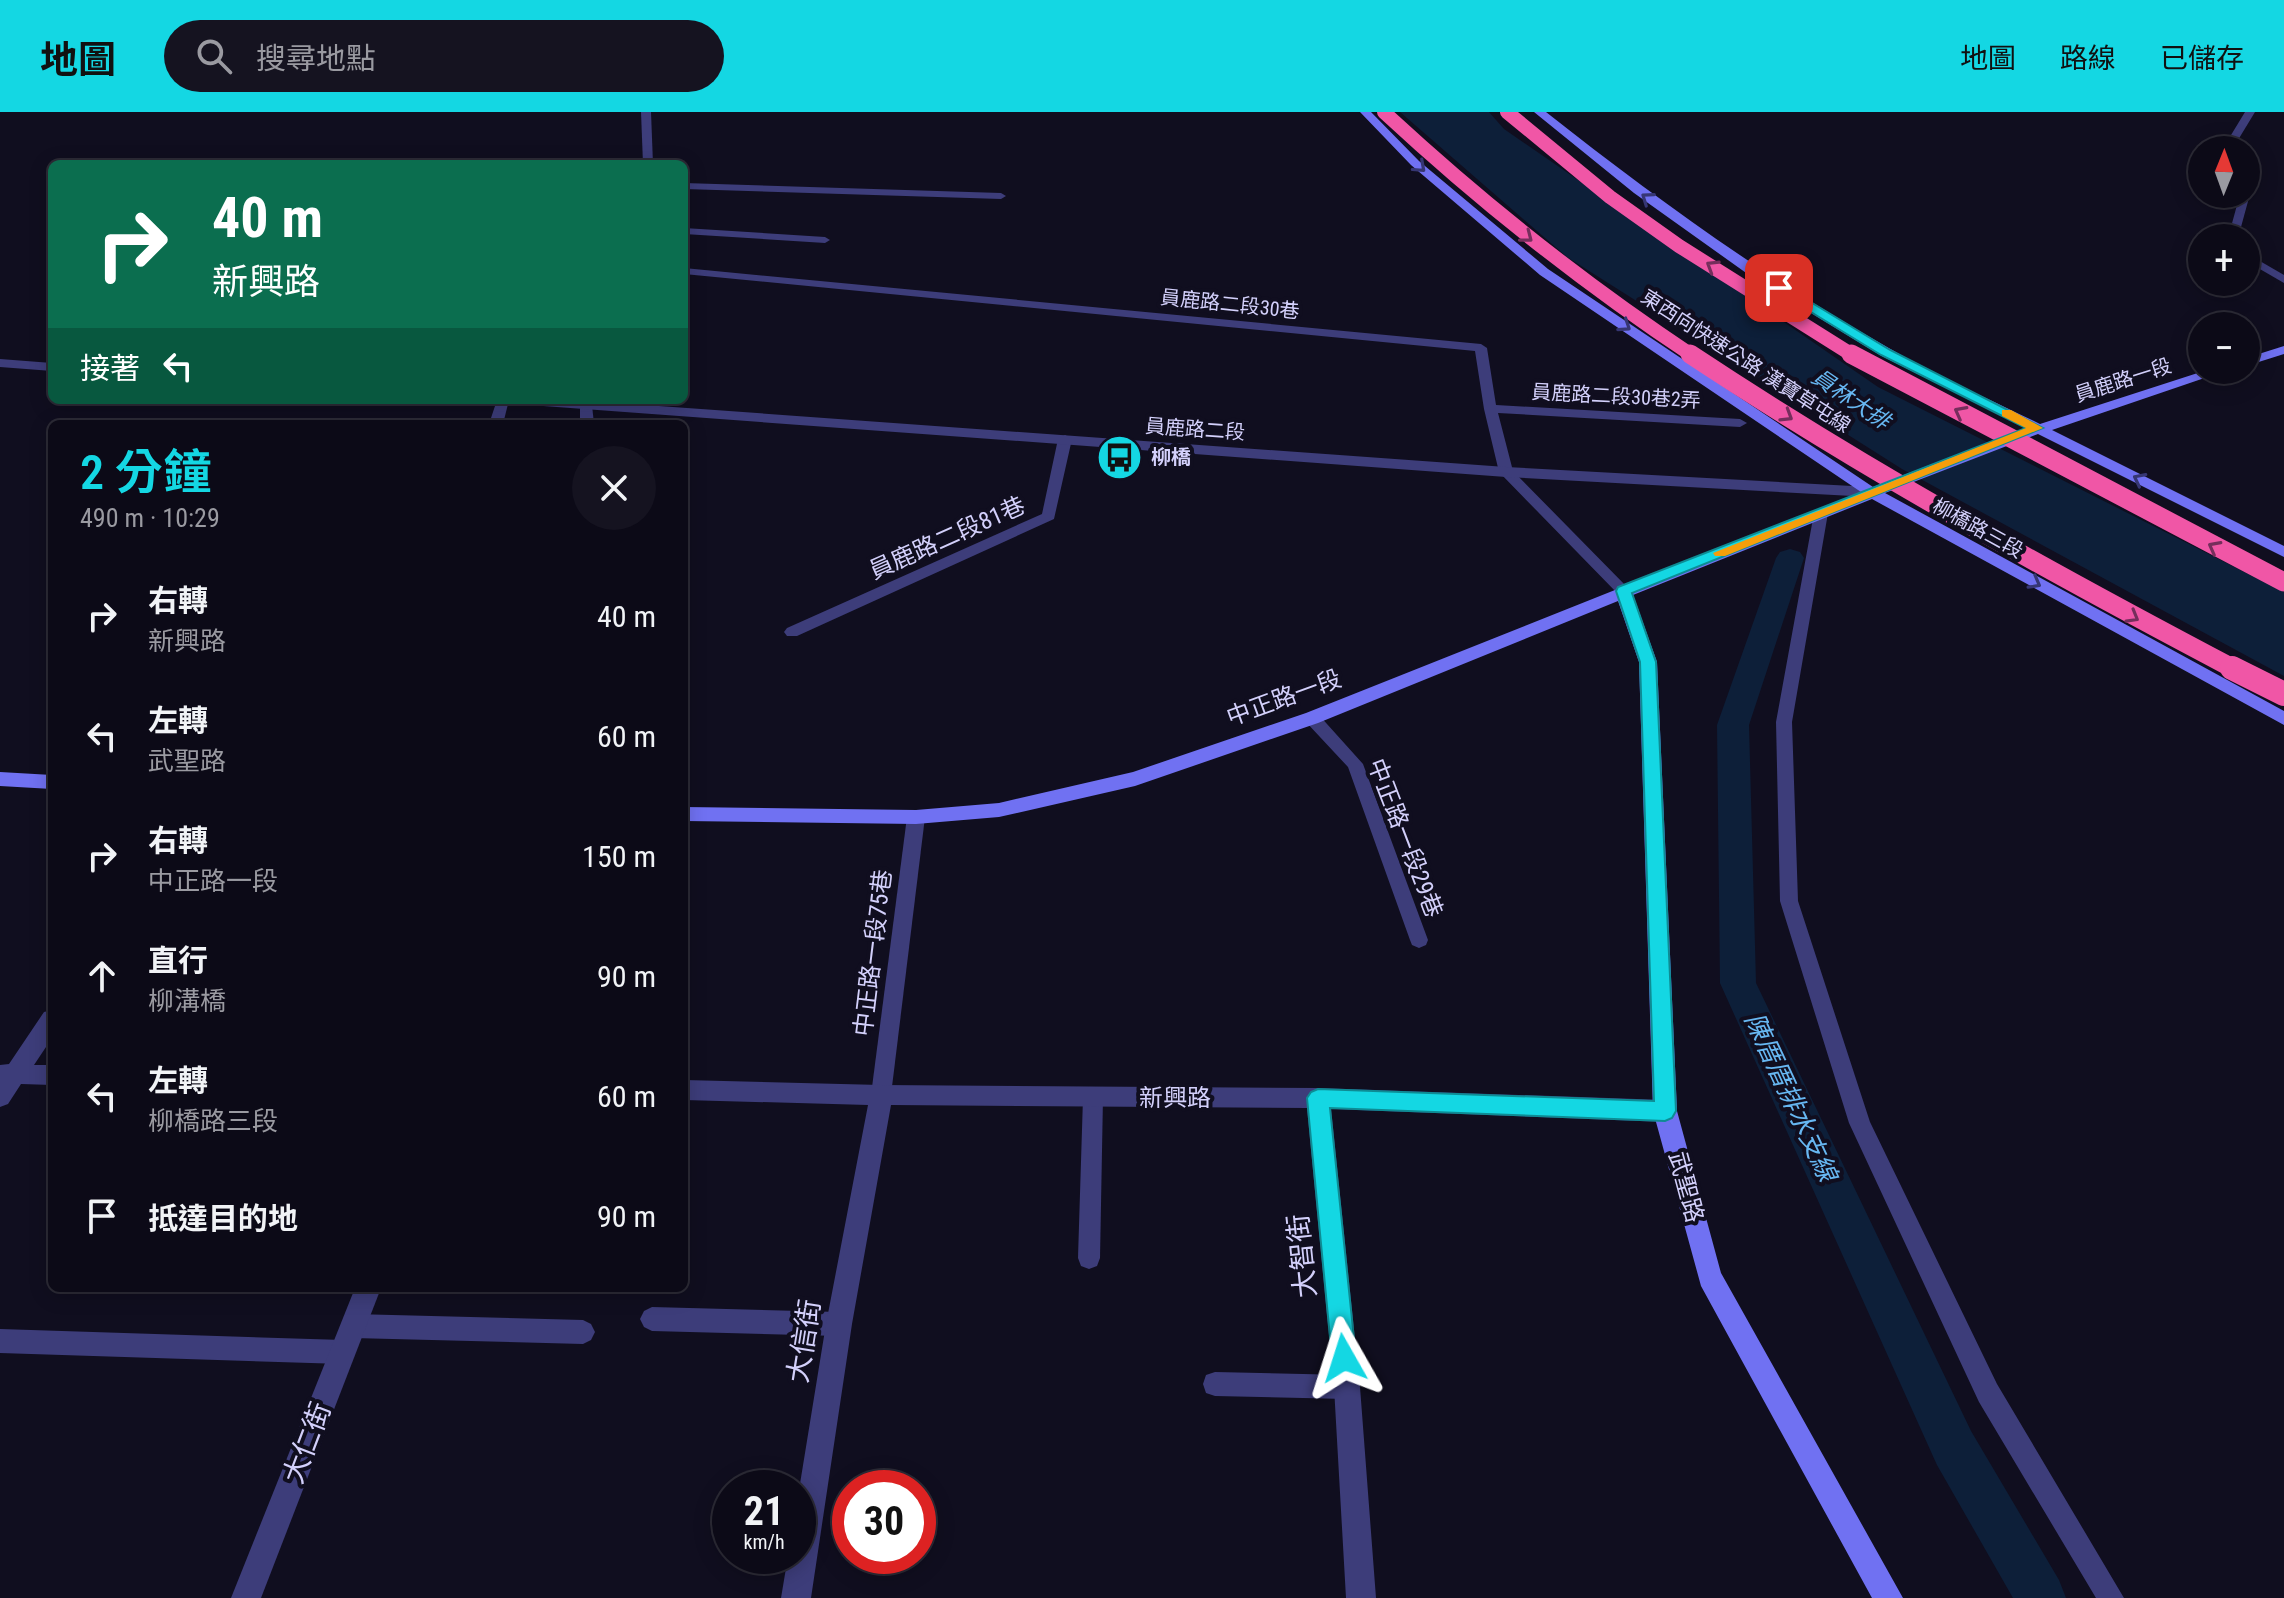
<!DOCTYPE html>
<html lang="zh-TW">
<head>
<meta charset="utf-8">
<style>
	body { margin:0; font-family:"Roboto Condensed","Noto Sans TC",sans-serif; background:#151320; color:#f1f3f6; height:100vh; display:flex; flex-direction:column; font-size:30px; white-space:nowrap }
	* { box-sizing:border-box; margin:0 }
	p { font-size:26px; color:#9a9aa1 }
	.icon { flex:none; width:44px; height:44px; fill:none; stroke:currentColor; stroke-width:2; stroke-linecap:round; stroke-linejoin:round }
	.map { position:relative; flex:1; overflow:hidden }
	.side { position:absolute; left:48px; top:308px; width:640px; height:872px; display:flex; flex-direction:column; background:#0c0a17; border-radius:12px; box-shadow:0 4px 20px #0003,0 0 0 2px #2c2b36 }
	.side>* { flex:none }
	.guide { position:absolute; left:48px; top:48px; width:640px; height:244px; border-radius:12px; box-shadow:0 4px 20px #0003,0 0 0 2px #2c2b36; background:#0b6e4f; color:#fff; overflow:hidden }
	.needle { width:52px; rotate:1deg }
	.buttons { position:absolute; left:2188px; top:24px; display:grid; gap:16px }
	.buttons a { display:grid; place-items:center; width:72px; height:72px; border-radius:50%; background:#0c0a17; box-shadow:0 4px 20px #0003,0 0 0 2px #2c2b36; font-size:40px }
	.speed { position:absolute; left:712px; top:1358px; display:flex; gap:16px; font-size:40px; font-weight:700; text-align:center }
	.speed>* { display:grid; place-content:center; width:104px; height:104px; border-radius:50%; background:#0c0a17; box-shadow:0 4px 20px #0003,0 0 0 2px #2c2b36; line-height:1 }
	.speed small { font-size:20px; font-weight:400 }
	.speed .limit { border:12px solid #d22; background:#fff; color:#111 }
	.pin { position:absolute; display:grid; place-items:center; width:68px; height:68px; color:#fff; margin:-34px; border-radius:16px; box-shadow:0 4px 12px #0006 }
	.me { position:absolute; width:88px; margin:-44px; rotate:354deg; stroke-linejoin:round; filter:drop-shadow(0 0 6px #0008) }
	.turn { display:flex; align-items:center; gap:28px; height:168px; padding:0 32px; font-size:36px }
	.turn .icon { width:104px; height:104px; stroke-width:2.5 }
	.turn b { display:block; font-size:56px; line-height:68px }
	.then { display:flex; align-items:center; height:76px; padding:0 32px; background:#0003; gap:16px; font-size:30px }
	.round { display:grid; place-items:center; flex:none; width:84px; height:84px; border-radius:42px; background:#151320 }
	.head { display:flex; align-items:center; justify-content:space-between; height:136px; padding:0 32px }
	h1 { font-size:48px; font-weight:600; line-height:60px; color:#14d7e3 }
	ul { padding:0; list-style:none }
	li { display:flex; align-items:center; gap:24px; height:120px; padding:0 32px }
	li div { flex:1 }
	li b { display:block; font-size:30px }
	li em { font-style:normal }
	header { display:flex; align-items:center; gap:48px; box-sizing:border-box; height:112px; padding:0 40px; background:#14d7e3; color:#111 }
	header strong { font-size:38px }
	nav { display:flex; gap:44px; margin-inline-start:auto; font-size:28px }
	.search { width:560px; height:72px; background:#151320; display:flex; align-items:center; gap:20px; box-sizing:border-box; padding:0 28px; border-radius:44px; color:#9a9aa1; font-size:30px }
	.map>svg:first-child { display:block }
	.water { fill:#0d1f39 }
	.lines { fill:none; stroke-linecap:round; stroke-linejoin:round }
	.canal { fill:#0d1f39; fill-rule:evenodd }
	.lane { fill:#3d3d7a; fill-rule:evenodd }
	.street { fill:#3d3d7a; fill-rule:evenodd }
	.secondary { fill:#7071f2; fill-rule:evenodd }
	.highway-bridge-far2 { stroke:#f056a6; stroke-width:14 }
	.highway-bridge-far1 { stroke:#f056a6; stroke-width:19 }
	.highway-bridge { stroke:#f056a6; stroke-width:24 }
	.oneway { stroke:#363673 }
	.oneway2 { stroke:#752e5c }
	.route { fill:#14d7e3; stroke:#0d8c94; stroke-width:2 }
	.slow { fill:#f59e0b }
	.labels { text-anchor:middle; dominant-baseline:central; stroke-width:8; stroke-linejoin:round; paint-order:stroke }
	.far-street-label { font-size:20px; fill:#d3d0fb; stroke:#100e1f }
	.far-poi-label { font-size:20px; font-weight:bold; fill:#d3d0fb; stroke:#100e1f; text-anchor:start }
	.far-water-label { font-size:22px; font-style:italic; fill:#67b7f2; stroke:#100e1f }
	.street-label { font-size:24px; fill:#d3d0fb; stroke:#100e1f }
	.water-label { font-size:26px; font-style:italic; fill:#67b7f2; stroke:#100e1f }
	.near-street-label { font-size:28px; fill:#d3d0fb; stroke:#100e1f }
</style>
</head>
<body>
<header>
<strong>地圖</strong>
<div class="search"><svg class="icon" aria-label="search" viewBox="0 0 24 24"><circle cx="10" cy="10" r="6"/><path d="M15 15l6 6"/></svg>搜尋地點</div>
<nav><a>地圖</a><a>路線</a><a>已儲存</a></nav>
</header>
<div class="map">
<svg width="2284" height="1486" viewBox="0 0 2284 1486">
	<rect width="100%" height="100%" fill="#100e1f"/>
	<polygon class="water" points="1400,0 1489,0 1504,17 1878,275 2284,480 2284,564 1902,357 1567,145"/>
	<g class="lines">
		<polygon class="canal" points="1790,437 1800,440 1804,446 1749,613 1756,871 1971,1319 2059,1468 2066,1486 2013,1486 1937,1353 1720,871 1717,613 1776,446 1780,440"/>
		<g class="lane">
			<polygon points="641,0 651,0 653,52 643,52"/>
			<polygon points="2245,0 2255,0 2238,28 2258,50 2251,76 2246,79 2246,38 2237,38 2228,28"/>
			<polygon points="684,71 1001,81 1006,84 1001,87 684,77"/>
			<polygon points="2246,79 2250,82 2238,126 2228,126 2240,82 2246,82"/>
			<polygon points="684,116 825,125 830,128 825,131 684,122"/>
			<polygon points="2246,141 2284,163 2284,171 2246,149"/>
			<polygon points="684,156 1481,232 1487,236 1496,293 1740,307 1747,311 1740,315 1498,301 1513,359 1628,476 1630,479 1623,484 1618,482 1499,360 1484,297 1475,239 684,162"/>
			<polygon points="497,288 509,288 503,312 489,312"/>
			<polygon points="586,289 592,293 594,312 580,312 580,293"/>
			<polygon points="1065,323 1072,327 1054,407 797,524 787,524 784,520 787,516 1042,402 1058,327"/>
			<polygon points="1821,397 1828,401 1792,610 1798,789 1870,1010 1997,1272 2124,1486 2096,1486 1979,1290 1849,1011 1780,789 1776,610 1814,401"/>
			<polygon points="1312,600 1318,602 1363,652 1428,828 1426,833 1419,836 1412,833 1410,828 1348,655 1306,610 1304,606 1306,602"/>
			<polygon points="916,698 925,705 891,983 888,990 881,992 874,990 871,983 907,705"/>
			<polygon points="1093,976 1100,978 1103,985 1100,1146 1097,1154 1089,1157 1081,1154 1078,1146 1083,985 1086,978"/>
			<polygon points="652,1195 839,1200 847,1204 851,1212 847,1220 839,1224 652,1219 644,1215 640,1207 644,1199"/>
			<polygon points="353,1202 583,1208 591,1212 595,1220 591,1228 583,1232 353,1226 345,1222 341,1214 345,1206"/>
			<polygon points="0,1217 343,1228 351,1232 355,1240 351,1248 343,1252 0,1241"/>
			<polygon points="1215,1260 1347,1263 1356,1266 1359,1275 1356,1284 1347,1287 1215,1284 1206,1281 1203,1272 1206,1263"/>
		</g>
		<g class="street">
			<polygon points="0,247 52,251 52,259 0,255"/>
			<polygon points="509,288 575,288 1506,355 1871,375 1879,380 1871,385 1506,365 516,292"/>
			<polygon points="52,898 52,926 34,953 52,953 52,973 21,972 8,992 0,995 0,953 9,952 44,900"/>
			<polygon points="684,968 881,973 1318,976 1665,988 1673,992 1677,999 1673,1006 1665,1010 1331,997 1360,1275 1376,1486 1346,1486 1334,1275 1307,996 891,993 852,1212 811,1486 781,1486 788,1444 798,1444 798,1384 826,1212 868,993 684,988"/>
			<polygon points="355,1176 381,1176 261,1486 231,1486"/>
		</g>
		<g class="secondary">
			<path d="M1360,0H1371L1419,49L1548,157L1873,375L2026,316L1880,243L1749,163L1634,81L1534,0H1546C1655,86 1766,166 1887,235C1936,264 1989,287 2040,312L2207,258H2228L2052,318L2284,434V445L2038,322L1885,381L2284,599V613L1872,387L1633,483L1657,550L1677,999L1721,1161L1903,1486H1872L1701,1174L1653,999L1639,550L1618,489L1318,611L1135,674L999,705L916,712L684,709V695L916,698L999,691L1133,660L1306,601L1861,380L1540,163L1411,53Z"/>
			<polygon points="2284,234 2284,242 2246,254 2246,246"/>
			<polygon points="0,660 52,663 52,677 0,674"/>
		</g>
		<g class="highway-bridge-far2">
			<path d="M1384,0C1481,90 1583,171 1693,244"/>
			<polyline points="1507,0 1610,85 1679,134 1854,244"/>
		</g>
		<g class="highway-bridge-far1">
			<path d="M1690,242C1865,358 2050,460 2236,558"/>
			<polyline points="1851,242 2284,470"/>
		</g>
		<polyline class="highway-bridge" points="2232,556 2284,582"/>
	</g>
	<defs><path id="oneway-chevron" d="M-2-3.5L2.5 0L-2 3.5" fill="none" stroke-width="1.6" stroke-linecap="round" stroke-linejoin="round" transform="scale(2)"/></defs>
	<g class="oneway">
		<use href="#oneway-chevron" transform="translate(1420 55) rotate(42)"/>
		<use href="#oneway-chevron" transform="translate(1647 86) rotate(-145)"/>
		<use href="#oneway-chevron" transform="translate(1625 214) rotate(34)"/>
		<use href="#oneway-chevron" transform="translate(2139 367) rotate(-153)"/>
		<use href="#oneway-chevron" transform="translate(2035 471) rotate(29)"/>
	</g>
	<g class="oneway2">
		<use href="#oneway-chevron" transform="translate(1527 125) rotate(38)"/>
		<use href="#oneway-chevron" transform="translate(1712 154) rotate(-148)"/>
		<use href="#oneway-chevron" transform="translate(1960 300) rotate(-152)"/>
		<use href="#oneway-chevron" transform="translate(1787 304) rotate(32)"/>
		<use href="#oneway-chevron" transform="translate(2214 435) rotate(-152)"/>
		<use href="#oneway-chevron" transform="translate(2133 505) rotate(30)"/>
	</g>
	<polygon class="route" points="1775,174 1784,174 1890,238 2043,316 1632,481 1656,550 1676,999 1672,1006 1665,1009 1330,996 1356,1246 1352,1254 1344,1258 1336,1254 1332,1246 1307,986 1311,980 1318,977 1654,989 1640,550 1616,479 1618,475 2026,316 1881,243 1775,178"/>
	<polygon class="slow" points="2002,298 2011,298 2043,316 1725,444 1715,444 1713,441 2026,316 2002,304"/>
	<defs>
		<symbol id="bus-disc" viewBox="-11 -11 22 22"><circle r="9.5" fill="#14d7e3" stroke="#100e1f"/><path d="M-5-6H5V4H4V6H2V4H-2V6H-4V4H-5ZM-3.5-4V0h7V-4ZM-3.5 1.2v1.5H-2V1.2ZM2 1.2v1.5H3.5V1.2Z" fill="#111"/></symbol>
	</defs>
	<g fill-rule="evenodd">
		<use href="#bus-disc" x="1094" y="320" width="51" height="51"/>
	</g>
	<g class="labels">
		<g class="far-street-label">
			<text transform="translate(1230 192) rotate(6)">員鹿路二段30巷</text>
			<text transform="translate(1746 249) rotate(33)">東西向快速公路 漢寶草屯線</text>
			<text transform="translate(2123 268) rotate(-18)">員鹿路一段</text>
			<text transform="translate(1616 284) rotate(3)">員鹿路二段30巷2弄</text>
			<text transform="translate(1195 317) rotate(4)">員鹿路二段</text>
			<text transform="translate(1978 416) rotate(29)">柳橋路三段</text>
		</g>
		<g class="far-poi-label">
			<text x="1151" y="345">柳橋</text>
		</g>
		<g class="far-water-label">
			<text transform="translate(1851 287) rotate(34)">員林大排</text>
		</g>
		<g class="street-label">
			<text transform="translate(947 426) rotate(-24)">員鹿路二段81巷</text>
			<text transform="translate(1284 586) rotate(-20)">中正路一段</text>
			<text transform="translate(1405 726) rotate(69)">中正路一段29巷</text>
			<text transform="translate(873 841) rotate(-83)">中正路一段75巷</text>
			<text x="1175" y="986">新興路</text>
			<text transform="translate(1686 1075) rotate(75)">武聖路</text>
		</g>
		<g class="water-label">
			<text transform="translate(1791 985) rotate(65)">陳厝厝排水支線</text>
		</g>
		<g class="near-street-label">
			<text transform="translate(1302 1144) rotate(-96)">大智街</text>
			<text transform="translate(804 1229) rotate(-81)">大信街</text>
			<text transform="translate(307 1331) rotate(-69)">大仁街</text>
		</g>
	</g>
</svg>
<div class="buttons">
<a><svg class="needle" viewBox="-14 -14 28 28"><path d="M0-13l5 13h-10z" fill="#e53935"/><path d="M0 13l5-13h-10z" fill="#9a9aa1"/></svg></a>
<a>+</a>
<a>−</a>
</div>
<div class="speed"><div>21<small>km/h</small></div><div class="limit">30</div></div>
<div class="pin" style="left:1779px;top:176px;background:#d93025"><svg class="icon" aria-label="arrive" viewBox="0 0 24 24"><path d="M6 21V4h12l-3 4 3 4H6"/></svg></div>
<svg class="me" style="left:1344px;top:1246px" viewBox="-20 -20 40 40"><path d="M0-17L14 15 0 8-14 15z" fill="#14d7e3" stroke="#fff" stroke-width="4"/></svg>
<div class="guide">
<div class="turn"><svg class="icon" aria-label="right" viewBox="0 0 24 24"><path d="M7 20v-9h11M14 6l5 5-5 5"/></svg><div><b>40 m</b>新興路</div></div>
<div class="then">接著<svg class="icon" aria-label="left" viewBox="0 0 24 24"><path d="M17 20v-9H6M10 6l-5 5 5 5"/></svg></div>
</div>
<section class="side">
<div class="head"><div><h1>2 分鐘</h1><p>490 m · 10:29</p></div><a class="round"><svg class="icon" aria-label="close" viewBox="0 0 24 24"><path d="M6 6l12 12M18 6L6 18"/></svg></a></div>
<ul>
<li><svg class="icon" aria-label="right" viewBox="0 0 24 24"><path d="M7 20v-9h11M14 6l5 5-5 5"/></svg><div><b>右轉</b><p>新興路</p></div><em>40 m</em></li>
<li><svg class="icon" aria-label="left" viewBox="0 0 24 24"><path d="M17 20v-9H6M10 6l-5 5 5 5"/></svg><div><b>左轉</b><p>武聖路</p></div><em>60 m</em></li>
<li><svg class="icon" aria-label="right" viewBox="0 0 24 24"><path d="M7 20v-9h11M14 6l5 5-5 5"/></svg><div><b>右轉</b><p>中正路一段</p></div><em>150 m</em></li>
<li><svg class="icon" aria-label="ahead" viewBox="0 0 24 24"><path d="M12 20V5M6 11l6-6 6 6"/></svg><div><b>直行</b><p>柳溝橋</p></div><em>90 m</em></li>
<li><svg class="icon" aria-label="left" viewBox="0 0 24 24"><path d="M17 20v-9H6M10 6l-5 5 5 5"/></svg><div><b>左轉</b><p>柳橋路三段</p></div><em>60 m</em></li>
<li><svg class="icon" aria-label="arrive" viewBox="0 0 24 24"><path d="M6 21V4h12l-3 4 3 4H6"/></svg><div><b>抵達目的地</b></div><em>90 m</em></li>
</ul>
</section>
</div>
</body>
</html>
